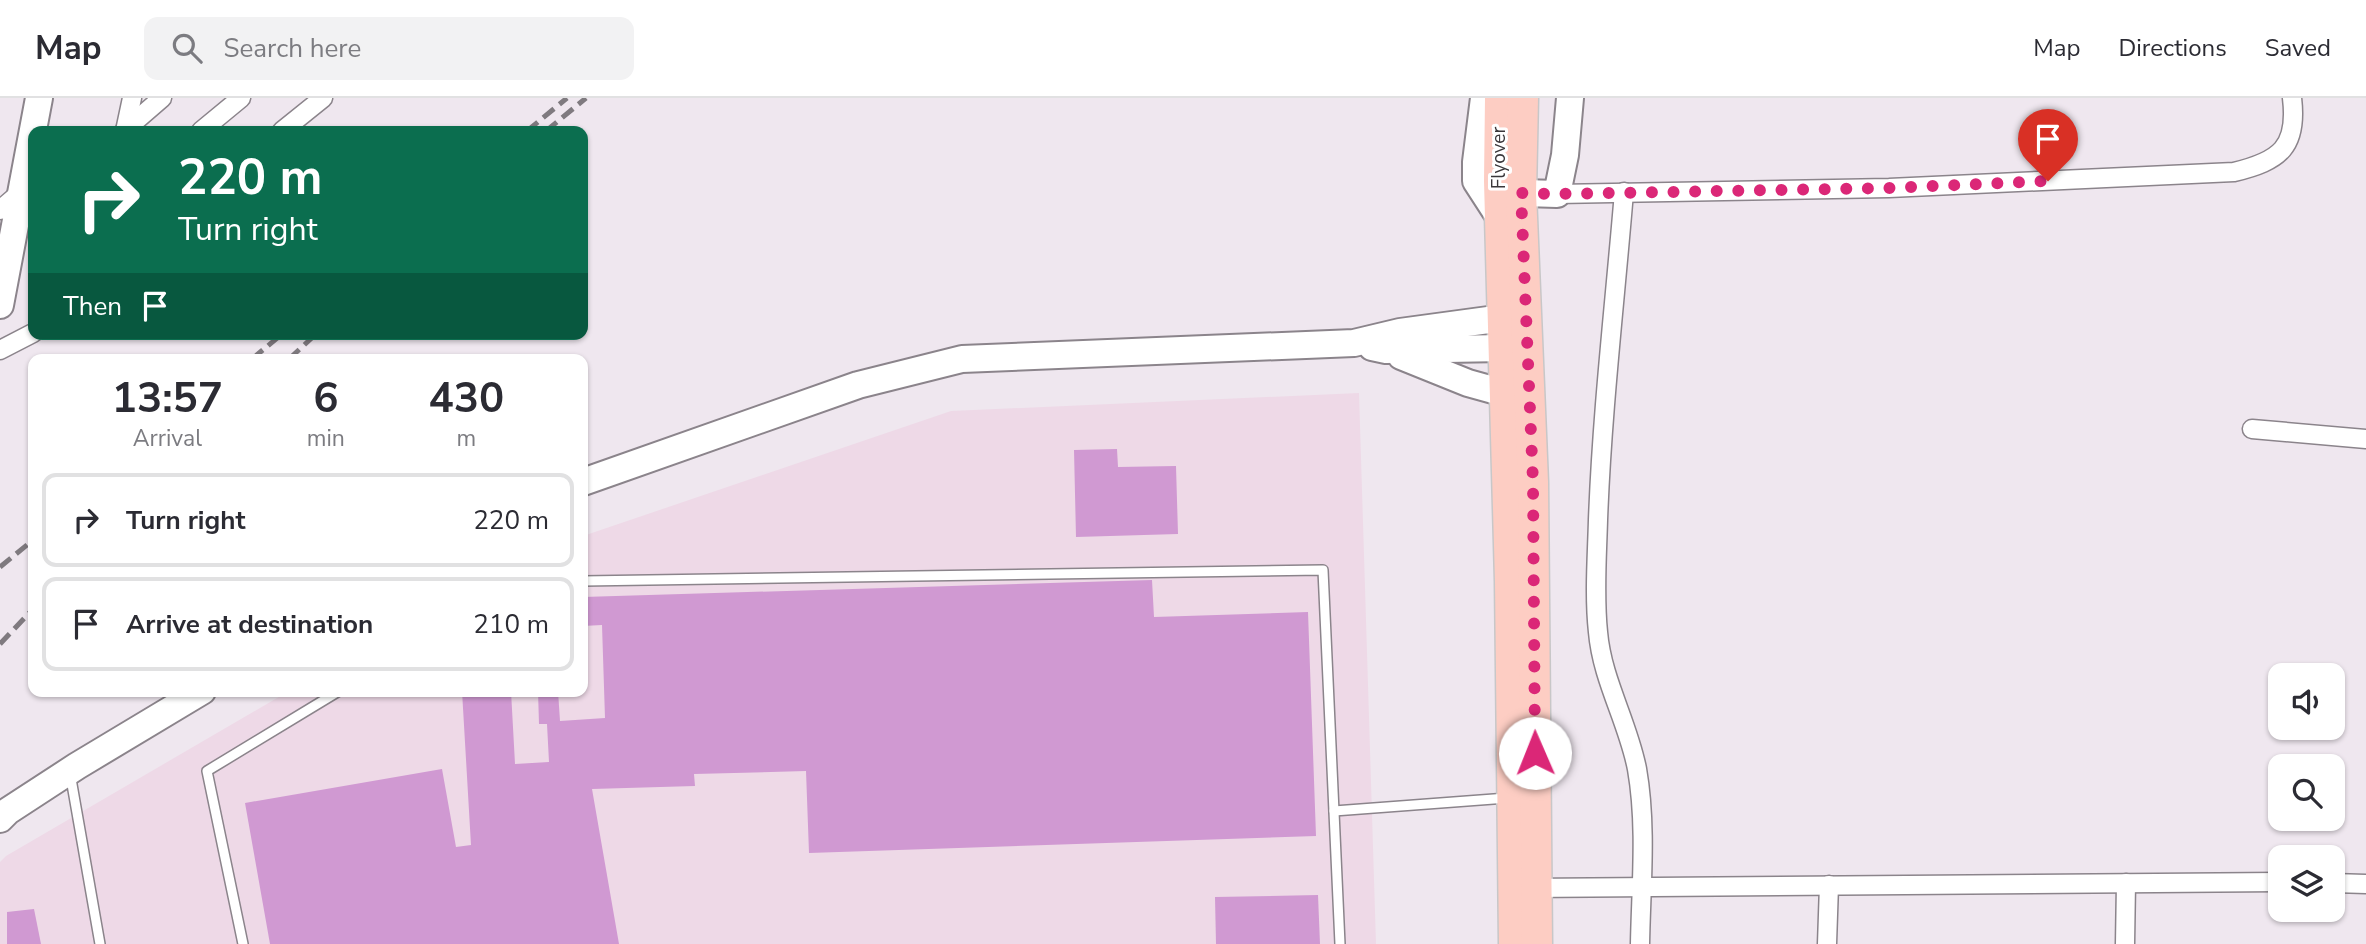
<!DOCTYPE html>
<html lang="en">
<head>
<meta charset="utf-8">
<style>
	body { margin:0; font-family:"Nunito Sans",sans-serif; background:#f2f2f3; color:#2b2b33; height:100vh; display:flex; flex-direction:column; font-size:26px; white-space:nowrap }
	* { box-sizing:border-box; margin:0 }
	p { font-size:23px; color:#7c7c81 }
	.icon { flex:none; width:38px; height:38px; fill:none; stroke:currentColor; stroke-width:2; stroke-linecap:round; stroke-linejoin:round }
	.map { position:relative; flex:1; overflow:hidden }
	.details { position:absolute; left:28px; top:256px; width:560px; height:343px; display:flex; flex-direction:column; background:#fff; border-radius:14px; box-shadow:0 2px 5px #0004 }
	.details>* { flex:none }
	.guide { position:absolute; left:28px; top:28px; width:560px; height:214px; border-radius:14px; box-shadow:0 2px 5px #0004; background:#0b6e4f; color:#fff; overflow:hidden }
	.tools { position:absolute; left:2268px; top:565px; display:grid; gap:14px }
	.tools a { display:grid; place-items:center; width:77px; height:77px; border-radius:14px; background:#fff; box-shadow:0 2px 5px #0004; font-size:35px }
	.pin { position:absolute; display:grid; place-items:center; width:60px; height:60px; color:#fff; margin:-72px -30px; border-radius:50% 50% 50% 0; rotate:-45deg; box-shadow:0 0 7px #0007 }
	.pin .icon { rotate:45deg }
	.me { position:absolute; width:77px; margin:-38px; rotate:359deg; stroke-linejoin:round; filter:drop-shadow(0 0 5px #0008) }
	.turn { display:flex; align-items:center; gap:24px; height:147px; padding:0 35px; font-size:32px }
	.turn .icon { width:91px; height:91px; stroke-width:2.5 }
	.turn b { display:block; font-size:49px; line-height:60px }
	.then { display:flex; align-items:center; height:66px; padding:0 35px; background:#0003; gap:14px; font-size:26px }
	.eta { display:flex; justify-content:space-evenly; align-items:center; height:119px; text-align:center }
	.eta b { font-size:42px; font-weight:700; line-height:49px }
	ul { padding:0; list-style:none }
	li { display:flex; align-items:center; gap:21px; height:94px; margin:0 14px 10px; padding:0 21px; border:4px solid #e1e1e2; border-radius:14px }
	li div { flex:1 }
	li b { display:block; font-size:26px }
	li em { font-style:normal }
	header { display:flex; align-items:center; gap:42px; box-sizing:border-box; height:98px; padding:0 35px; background:#fff; border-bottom:2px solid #e1e1e2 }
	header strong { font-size:33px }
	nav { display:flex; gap:38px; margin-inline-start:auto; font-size:24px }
	.search { width:490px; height:63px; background:#f2f2f3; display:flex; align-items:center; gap:18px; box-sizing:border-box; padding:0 24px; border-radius:14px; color:#7c7c81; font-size:26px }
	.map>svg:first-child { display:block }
	.industrial { fill:#eed9e7 }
	.building { fill:#d099d2 }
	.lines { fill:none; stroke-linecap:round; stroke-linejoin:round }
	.lane-casing { stroke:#8b848b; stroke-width:12 }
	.street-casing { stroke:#8b848b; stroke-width:21 }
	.secondary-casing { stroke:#8b848b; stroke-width:30 }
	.primary-casing { stroke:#c8c7c8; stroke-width:33 }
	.lane { stroke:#fff; stroke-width:9 }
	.street { stroke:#fff; stroke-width:18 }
	.secondary { stroke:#fff; stroke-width:26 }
	.primary { stroke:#fdcdc3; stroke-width:30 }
	.rail { stroke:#7f7a7f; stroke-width:5; stroke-dasharray:14 7; stroke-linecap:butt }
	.route { stroke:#db2777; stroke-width:12; stroke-dasharray:0 21.6 }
	.labels { text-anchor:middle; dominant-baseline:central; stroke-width:6; stroke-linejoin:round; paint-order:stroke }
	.street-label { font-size:19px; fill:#3a373a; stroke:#fff }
</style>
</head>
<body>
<header>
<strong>Map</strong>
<div class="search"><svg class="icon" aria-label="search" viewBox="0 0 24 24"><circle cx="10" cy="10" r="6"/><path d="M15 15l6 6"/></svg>Search here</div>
<nav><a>Map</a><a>Directions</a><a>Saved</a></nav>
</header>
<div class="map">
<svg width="2366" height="846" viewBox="0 0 2366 846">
	<rect width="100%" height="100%" fill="#efe7ef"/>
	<polygon class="industrial" points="1359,295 1376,846 0,846 0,764 6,758 289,593 583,593 583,438 951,313"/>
	<g class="building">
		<polygon points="1117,351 1118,369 1176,368 1178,436 1076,439 1074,352"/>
		<polygon points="1152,482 1154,519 1308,514 1316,738 809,755 806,673 694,676 695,688 592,691 619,846 270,846 245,705 442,671 456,749 471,747 462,593 511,593 515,666 549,664 547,626 539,626 538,593 558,593 560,623 605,620 602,527 583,528 583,499"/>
		<polygon points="1318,797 1320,846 1216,846 1215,799"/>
		<polygon points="34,811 41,846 7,846 7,814"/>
	</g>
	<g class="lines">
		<defs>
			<g id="lane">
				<polyline points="583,483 1323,472 1340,846"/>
				<polyline points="70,675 100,846"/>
				<polyline points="1334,713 1507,700"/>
				<polyline points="243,846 207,673 339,593"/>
			</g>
			<g id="street">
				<polyline points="125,32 162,0"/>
				<polyline points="125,33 132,0"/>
				<polyline points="201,33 241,0"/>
				<polyline points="282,33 323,0"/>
				<path d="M1624,94C1615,203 1602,313 1598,422C1597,459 1594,497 1598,534C1602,582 1628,624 1637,671C1647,728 1641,789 1640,846"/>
				<path d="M1557,96L1889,90L2234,74C2280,63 2298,49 2292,0"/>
				<polyline points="0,112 22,93"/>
				<polyline points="0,252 33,235"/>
				<polyline points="2252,331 2366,341"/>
				<polyline points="2333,785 2366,786"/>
				<polyline points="1528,790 2280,784"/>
				<polyline points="1827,846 1829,787"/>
				<polyline points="2125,846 2126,785"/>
			</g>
			<g id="secondary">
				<polyline points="1484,0 1476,64 1476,83 1500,120"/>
				<polyline points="1521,95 1557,96 1565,57 1570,0"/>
				<polyline points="0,207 39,0"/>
				<polyline points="1372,249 1386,252 1505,250"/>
				<polyline points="1401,258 1468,285 1504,295"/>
				<polyline points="583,384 858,287 962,261 1354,245 1400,234 1503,220"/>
				<polyline points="0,721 8,713 77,668 202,593"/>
			</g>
			<g id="primary">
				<polyline points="1500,0 1499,83 1510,483 1514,846"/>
				<polyline points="1523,0 1521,95 1533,384 1537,846"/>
			</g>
		</defs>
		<use href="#lane" class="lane-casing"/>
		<use href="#street" class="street-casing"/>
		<use href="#secondary" class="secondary-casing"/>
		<use href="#primary" class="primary-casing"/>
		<use href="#lane" class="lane"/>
		<use href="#street" class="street"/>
		<use href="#secondary" class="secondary"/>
		<use href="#primary" class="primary"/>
		<g class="rail">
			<polyline points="527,33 567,0"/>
			<polyline points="546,33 586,0"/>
			<polyline points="252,261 282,236"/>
			<polyline points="289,261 316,236"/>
			<polyline points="0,469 33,442"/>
			<polyline points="0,546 33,511"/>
		</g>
	</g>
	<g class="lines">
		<polyline class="route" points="1535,655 1533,384 1521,95 1557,96 1889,90 2048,83"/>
	</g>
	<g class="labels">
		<g class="street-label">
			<text transform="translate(1499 60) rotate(-90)">Flyover</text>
		</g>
	</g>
</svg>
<div class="tools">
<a><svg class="icon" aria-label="sound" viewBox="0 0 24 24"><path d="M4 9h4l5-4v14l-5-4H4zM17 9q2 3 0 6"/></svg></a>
<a><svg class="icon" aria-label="search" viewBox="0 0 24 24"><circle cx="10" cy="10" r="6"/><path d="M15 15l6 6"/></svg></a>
<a><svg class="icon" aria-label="layers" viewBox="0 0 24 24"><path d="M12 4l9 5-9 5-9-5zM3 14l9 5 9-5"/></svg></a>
</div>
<div class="pin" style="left:2048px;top:83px;background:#d93025"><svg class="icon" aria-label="arrive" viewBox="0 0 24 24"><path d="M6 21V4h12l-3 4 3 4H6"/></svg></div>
<svg class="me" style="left:1535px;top:655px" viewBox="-20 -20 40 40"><circle r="19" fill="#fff"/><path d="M0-13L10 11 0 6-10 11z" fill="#db2777"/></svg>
<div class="guide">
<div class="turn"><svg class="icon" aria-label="right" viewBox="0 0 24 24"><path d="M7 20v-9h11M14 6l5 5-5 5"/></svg><div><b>220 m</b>Turn right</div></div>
<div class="then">Then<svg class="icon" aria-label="arrive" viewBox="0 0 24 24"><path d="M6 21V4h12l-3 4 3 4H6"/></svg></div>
</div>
<section class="details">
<div class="eta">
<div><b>13:57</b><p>Arrival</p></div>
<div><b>6</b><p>min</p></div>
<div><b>430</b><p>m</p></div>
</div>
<ul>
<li><svg class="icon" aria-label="right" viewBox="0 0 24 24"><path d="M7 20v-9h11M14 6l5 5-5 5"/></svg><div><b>Turn right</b></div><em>220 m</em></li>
<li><svg class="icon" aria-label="arrive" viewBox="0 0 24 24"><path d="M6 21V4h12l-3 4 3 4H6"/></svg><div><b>Arrive at destination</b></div><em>210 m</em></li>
</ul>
</section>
</div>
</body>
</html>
